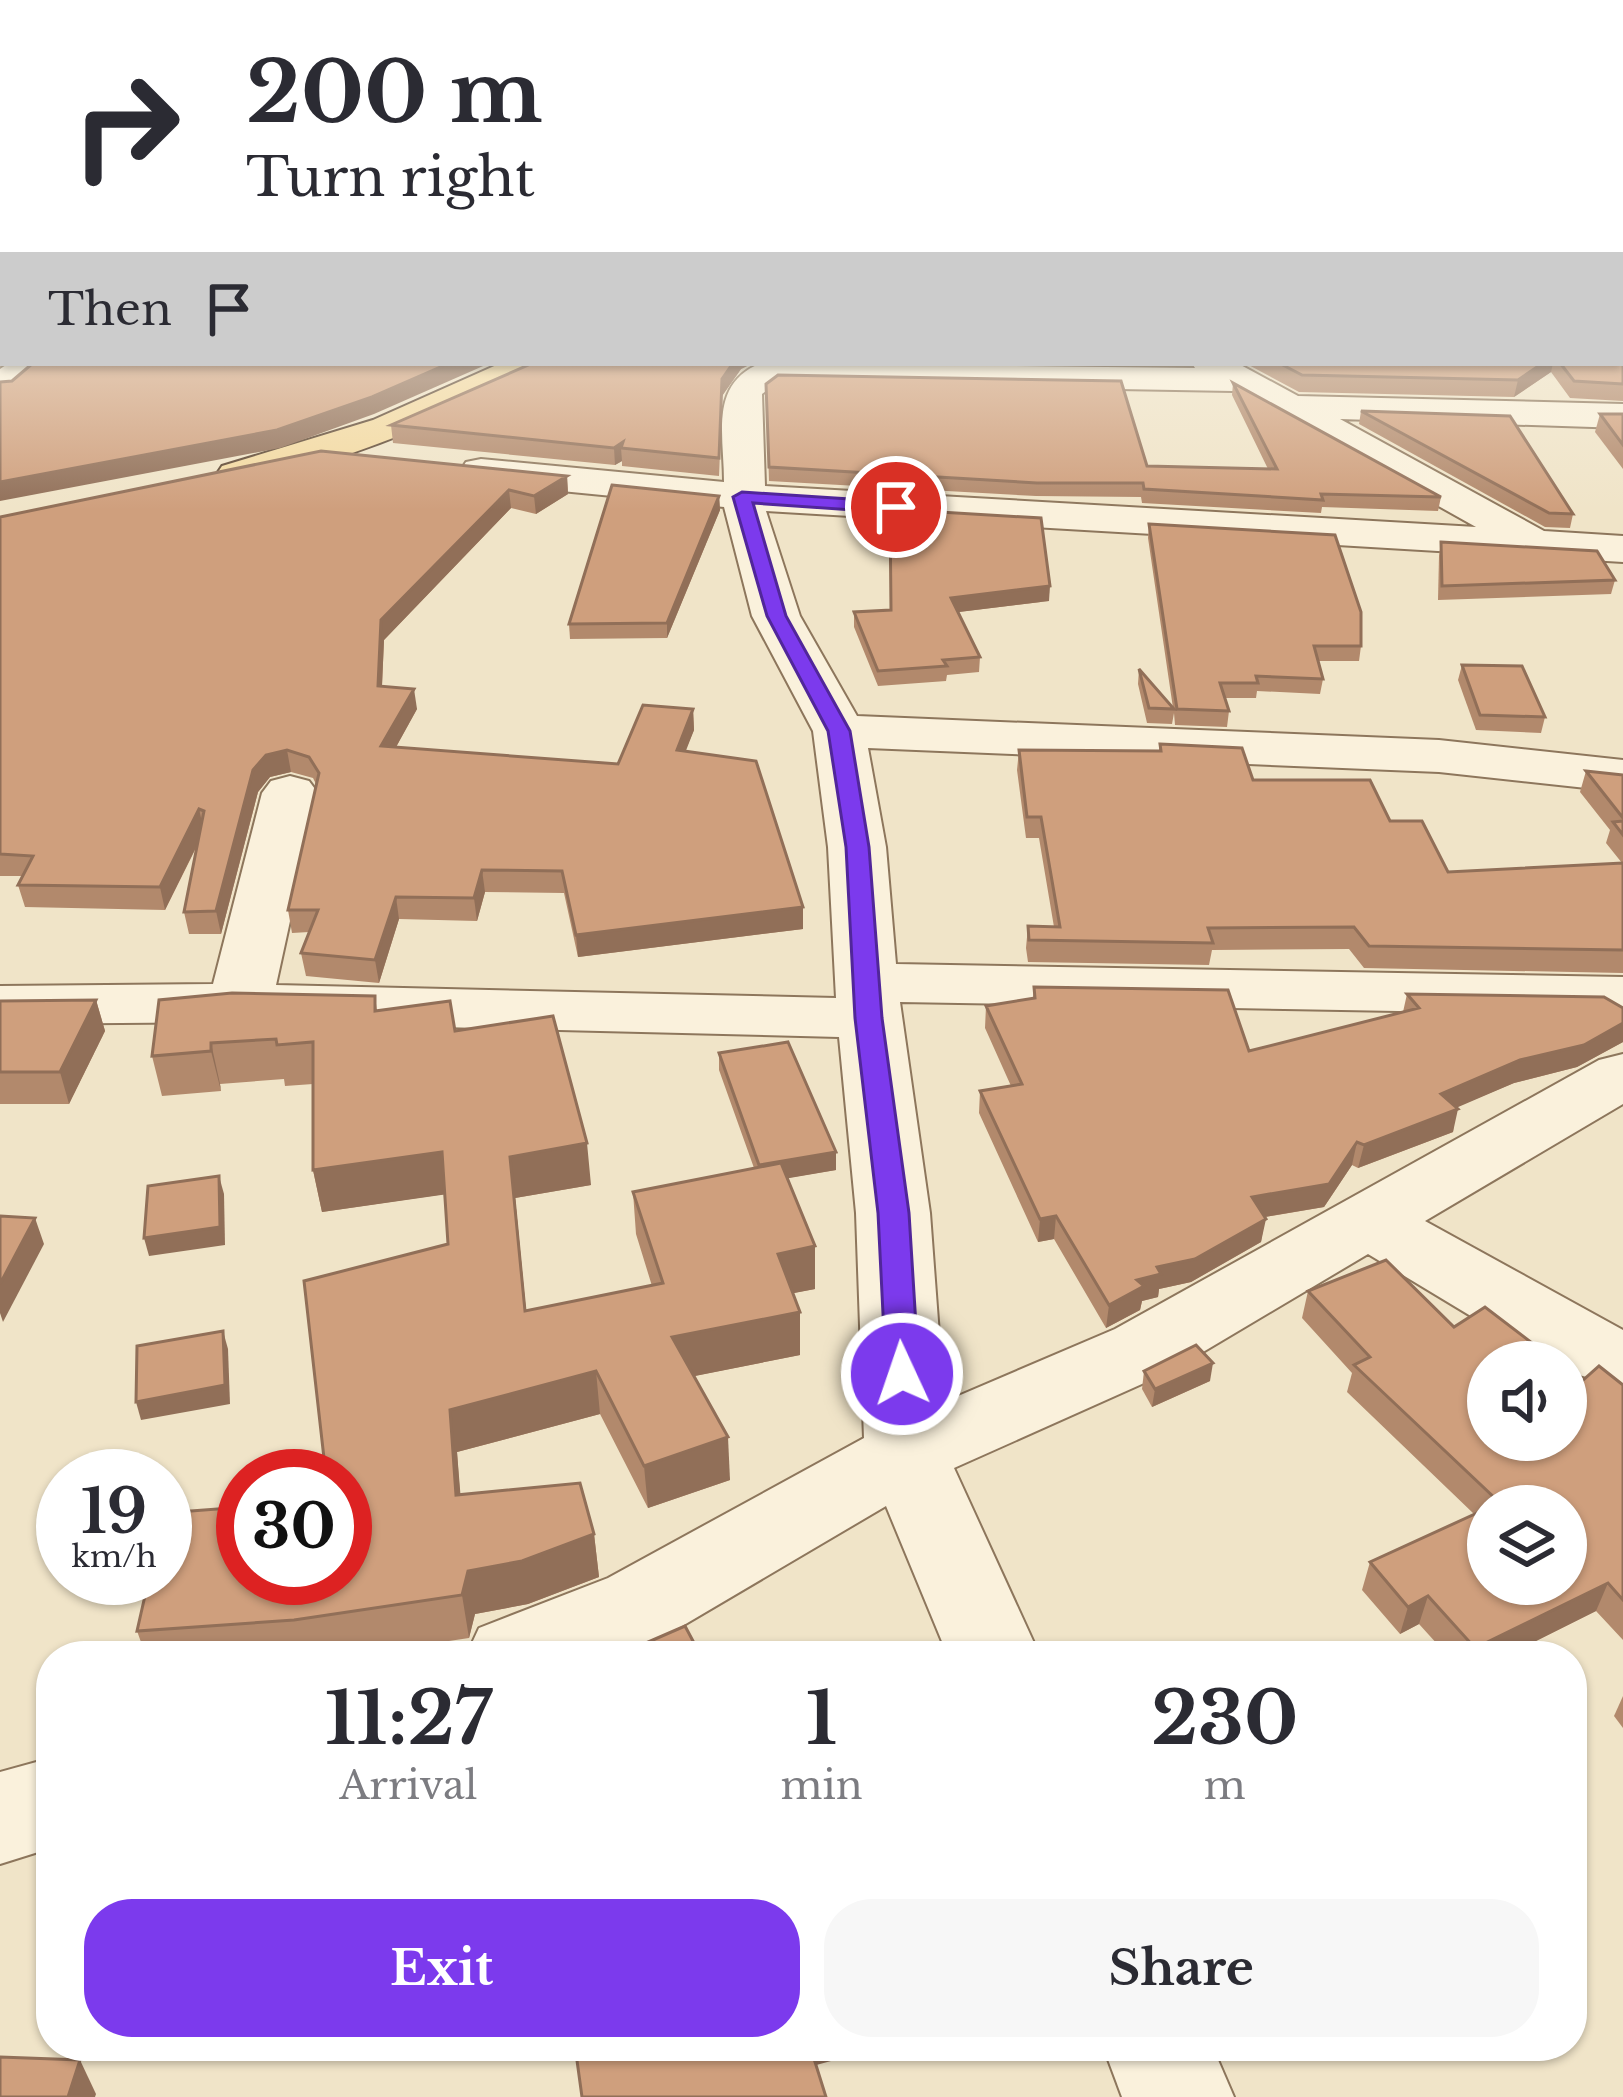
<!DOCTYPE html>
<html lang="en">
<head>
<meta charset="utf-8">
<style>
	body { margin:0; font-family:"Libre Baskerville",serif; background:#f7f7f7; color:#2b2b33; height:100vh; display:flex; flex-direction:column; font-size:45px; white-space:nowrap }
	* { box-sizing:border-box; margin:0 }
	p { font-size:39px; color:#7c7c81 }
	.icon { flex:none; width:66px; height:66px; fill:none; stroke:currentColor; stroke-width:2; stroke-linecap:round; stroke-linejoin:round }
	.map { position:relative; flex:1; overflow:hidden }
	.drawer { position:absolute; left:36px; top:1641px; width:1551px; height:420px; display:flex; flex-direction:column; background:#fff; border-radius:48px; box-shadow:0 3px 9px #0004 }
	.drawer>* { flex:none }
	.guide { position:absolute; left:0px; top:0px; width:1623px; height:366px; box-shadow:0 3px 9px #0004; background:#fff; color:#2b2b33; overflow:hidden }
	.buttons { position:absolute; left:1467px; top:1341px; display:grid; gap:24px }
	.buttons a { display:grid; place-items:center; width:120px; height:120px; border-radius:50%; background:#fff; box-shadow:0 3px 9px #0004; font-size:60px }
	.speed { position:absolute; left:36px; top:1449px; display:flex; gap:24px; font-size:60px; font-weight:700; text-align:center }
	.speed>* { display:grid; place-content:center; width:156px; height:156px; border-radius:50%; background:#fff; box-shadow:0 3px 9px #0004; line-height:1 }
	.speed small { font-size:30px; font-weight:400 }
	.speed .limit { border:18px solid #d22; background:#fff; color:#111 }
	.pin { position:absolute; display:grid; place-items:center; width:102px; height:102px; color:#fff; margin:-51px; border:6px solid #fff; border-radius:50%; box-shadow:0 3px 12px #0007 }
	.me { position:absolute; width:132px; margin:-66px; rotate:357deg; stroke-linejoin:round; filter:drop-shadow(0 0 9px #0008) }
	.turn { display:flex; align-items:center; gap:42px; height:252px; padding:0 48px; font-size:54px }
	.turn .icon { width:156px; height:156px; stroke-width:2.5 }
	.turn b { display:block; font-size:84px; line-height:102px }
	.then { display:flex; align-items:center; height:114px; padding:0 48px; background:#0003; gap:24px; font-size:45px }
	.eta { display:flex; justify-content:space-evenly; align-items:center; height:204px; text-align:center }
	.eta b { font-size:72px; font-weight:800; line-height:84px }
	.action { display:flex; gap:24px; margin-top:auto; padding:24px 48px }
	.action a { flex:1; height:138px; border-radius:48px; background:#7c3aed; color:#fff; font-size:48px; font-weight:800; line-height:138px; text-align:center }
	.action a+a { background:#f7f7f7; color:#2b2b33 }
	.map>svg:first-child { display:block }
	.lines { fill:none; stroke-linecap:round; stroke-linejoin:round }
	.minor-casing { stroke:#8d765c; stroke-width:4 }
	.major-casing { stroke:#5b4430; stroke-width:4 }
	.minor { fill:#faf1dc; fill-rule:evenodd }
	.major { fill:#f3d9a0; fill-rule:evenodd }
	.wall { fill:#b2896c; fill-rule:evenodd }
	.shaded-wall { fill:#916f58 }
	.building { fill:#cf9f7d; stroke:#916f58; stroke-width:3 }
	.route { fill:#7c3aed; stroke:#51269a; stroke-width:3 }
</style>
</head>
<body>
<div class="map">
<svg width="1623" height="2097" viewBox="0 0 1623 2097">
	<rect width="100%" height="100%" fill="#f0e4c8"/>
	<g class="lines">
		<defs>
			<g id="minor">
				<polygon points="9,363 52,363 13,394 0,397 0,369"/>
				<path d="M761,363L1195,368L1192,363H1237L1298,396L1623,404V428L1340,419L1544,531L1623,536V562L766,511L800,616L857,716L1439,740L1623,760V792L1439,772L868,748L886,847L896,964L1623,977V1015L900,1002L930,1213L944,1402L1115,1329L1599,1060L1623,1054V1104L1425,1221L1623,1330V1388L1566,1371V1362H1547L1368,1254L1171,1371L954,1468L1040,1656H948L886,1506L672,1632L613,1656H466L479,1628L608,1578L864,1438L856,1213L839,1037L240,1022L0,1024V986L213,984L262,793L271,781L290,776L309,781L318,793L276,985L836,998L828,847L813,731L752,616L724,507L481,483L466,480L460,471L466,462L481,459L724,482C724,434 709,384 761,363ZM777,383L1233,391L1476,527L765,486L762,394Z"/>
				<polygon points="51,1758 51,1848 0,1864 0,1772"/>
				<polygon points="1103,2046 1212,2046 1234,2097 1122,2097"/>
			</g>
			<path id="major" d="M501,363H548L543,371C444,421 345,461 237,487L222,484L216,475L222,466L373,420Z"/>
		</defs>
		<use href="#minor" class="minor-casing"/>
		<use href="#major" class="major-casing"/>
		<use href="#minor" class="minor"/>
		<use href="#major" class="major"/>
	</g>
	<g class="wall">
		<polygon points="1623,266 1623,401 1570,398 1551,372 1514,397 1299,392 1245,363 1620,363"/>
		<polygon points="533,363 753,363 741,369 722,396 719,476 622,466 622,461 615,465 393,443 391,425"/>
		<polygon points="1233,383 1441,497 1438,511 1322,507 1321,513 1142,503 1141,497 1036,496 769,481 766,384 1147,466 1268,469 1232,395"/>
		<polygon points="1361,411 1573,514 1570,528 1545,527 1359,424"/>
		<polygon points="1600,414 1623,414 1623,469 1595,432"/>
		<polygon points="567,476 568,494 536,514 511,508 384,640 382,686 417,709 396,747 618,764 693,709 694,730 685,751 803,907 803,929 578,957 564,893 485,892 477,921 399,919 379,983 306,976 301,953 309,932 292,933 288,910 316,784 313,778 291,772 270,777 258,792 221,934 189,934 184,912 197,846 165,910 25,907 18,885 22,876 0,876 0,517"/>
		<polygon points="719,496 720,510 667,638 570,639 569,624"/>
		<polygon points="1149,524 1361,646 1359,661 1318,661 1323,679 1320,694 1257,691 1256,698 1225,698 1229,711 1227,727 1175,725 1174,713 1172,724 1147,723 1138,684 1139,669 1173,708 1148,538"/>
		<polygon points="1441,542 1615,580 1611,594 1438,600 1439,556"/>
		<polygon points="1049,601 958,612 980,657 979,672 947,675 946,681 878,686 854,627 854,612"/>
		<polygon points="1462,665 1545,717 1541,733 1476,730 1458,680"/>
		<polygon points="1160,744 1253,780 1390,821 1448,872 1622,863 1606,843 1610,830 1580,792 1586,771 1623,775 1623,973 1364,968 1349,949 1212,950 1209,965 1028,962 1026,948 1028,926 1054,927 1039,838 1026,838 1017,770 1019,750 1159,751"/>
		<polygon points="1034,987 1249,1051 1403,1012 1407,994 1623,1008 1623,1042 1577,1067 1514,1083 1456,1107 1453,1132 1358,1168 1352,1165 1324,1207 1265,1217 1261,1242 1191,1282 1159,1289 1158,1297 1142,1301 1140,1310 1106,1328 1054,1239 1038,1242 979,1113 980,1091 1011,1086 985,1028 986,1006 1033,998"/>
		<polygon points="375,996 377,1011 455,1031 591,1185 515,1198 526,1311 652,1286 636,1234 633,1192 754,1168 719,1070 719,1053 836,1170 787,1178 815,1246 815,1289 793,1293 800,1355 694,1376 730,1480 648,1508 600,1414 457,1452 460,1495 594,1534 599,1577 528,1604 475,1614 469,1638 349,1656 146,1656 137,1631 345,1578 448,1244 445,1194 322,1212 313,1170 313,1084 285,1086 284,1079 220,1084 221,1091 162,1096 152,1056"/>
		<polygon points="96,1000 105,1031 69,1104 0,1104 0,1001"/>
		<path d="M1308,1291L1454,1327L1582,1381L1623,1385V1640L1596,1611L1506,1656H1448L1419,1624L1400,1634L1362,1590L1370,1562L1474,1514L1347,1392L1352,1373L1302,1318ZM1488,1506H1566L1488,1584Z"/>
		<polygon points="1144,1371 1210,1381 1152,1407 1142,1389"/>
		<polygon points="1623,1696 1623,1728 1614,1716"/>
	</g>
	<g class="shaded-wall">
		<polygon points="3,344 3,363 0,365 0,346"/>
		<polygon points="450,363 490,363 374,414 280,448 0,501 0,482"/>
		<polygon points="733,363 753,363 741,369 722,396 719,476 722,379"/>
		<polygon points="1543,363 1553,363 1551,372 1514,397 1518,380"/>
		<polygon points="623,442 621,448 622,461 615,465 614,448"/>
		<polygon points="567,476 568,494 536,514 534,496"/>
		<polygon points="509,490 511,508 384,640 381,707 378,686 381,620"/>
		<polygon points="719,496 720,510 667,638 667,623"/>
		<polygon points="1050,586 1049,601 951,613 951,598"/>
		<polygon points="414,689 417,709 385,767 381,746"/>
		<polygon points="693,709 694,730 678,771 677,750"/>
		<polygon points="287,750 291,772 270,777 258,792 221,934 216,911 253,770 266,755"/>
		<polygon points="199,809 204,831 165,910 160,887"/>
		<polygon points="482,870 485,892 477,921 474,898"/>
		<polygon points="396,897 399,919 379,983 375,960"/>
		<polygon points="803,907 803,929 578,957 576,935"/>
		<polygon points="96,1000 105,1031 69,1104 60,1072"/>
		<polygon points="1623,1023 1623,1042 1577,1067 1514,1083 1435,1117 1441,1094 1520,1060"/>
		<polygon points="211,1043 220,1084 221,1091 211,1051"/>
		<polygon points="1458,1109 1453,1132 1358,1168 1364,1145"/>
		<polygon points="1357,1142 1352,1165 1324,1207 1247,1220 1252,1197"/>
		<polygon points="587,1143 591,1185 515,1198 530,1354 510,1157"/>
		<polygon points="442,1152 448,1194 322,1212 313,1170"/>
		<polygon points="836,1152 836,1170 760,1183 759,1165"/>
		<polygon points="219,1176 224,1194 225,1245 149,1256 144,1238"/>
		<polygon points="1056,1216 1054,1239 1038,1242 1040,1219"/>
		<polygon points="35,1218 44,1244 3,1322 0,1313 0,1284"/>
		<polygon points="1266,1219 1261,1242 1191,1282 1159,1289 1158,1297 1142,1301 1140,1310 1106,1328 1109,1305 1137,1280 1157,1267"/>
		<polygon points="815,1246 815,1289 779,1296 778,1254"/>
		<polygon points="800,1312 800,1355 675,1380 672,1337"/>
		<polygon points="223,1331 228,1349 230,1404 141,1420 136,1402"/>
		<polygon points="1213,1363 1210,1381 1152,1407 1155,1389"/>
		<polygon points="596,1371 600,1414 457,1452 464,1538 456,1495 450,1410"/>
		<polygon points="728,1437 730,1480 648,1508 644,1466"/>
		<polygon points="594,1534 599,1577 528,1604 475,1614 469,1638 462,1595 468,1571"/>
		<polygon points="1608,1583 1596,1611 1506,1656 1472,1656 1475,1648"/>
		<polygon points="1428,1596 1419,1624 1400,1634 1408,1607"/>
		<polygon points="809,2046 886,2046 809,2067"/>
		<polygon points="80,2060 96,2094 95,2097 68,2097"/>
	</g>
	<g class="building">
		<polygon points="0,216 3,216 3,295 0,292"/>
		<polygon points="1620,216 1623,216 1623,241 1620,242"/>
		<polygon points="1620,263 1623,266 1623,384 1574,381 1560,363 1620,363"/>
		<polygon points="3,315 3,344 0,346 0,316"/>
		<polygon points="33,363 450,363 372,397 277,430 0,482 0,382 12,381"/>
		<polygon points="533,363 733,363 722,379 719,458 621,448 623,442 614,448 391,425"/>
		<polygon points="1279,363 1543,363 1518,380 1302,375"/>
		<polygon points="778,375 1121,381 1147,466 1277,469 1233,383 1441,497 1321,494 1323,500 1144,489 1143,483 1037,483 769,467 766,384"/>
		<polygon points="1361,411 1510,416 1573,514 1549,513"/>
		<polygon points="1600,414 1623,414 1623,445"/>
		<polygon points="321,451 567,476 534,496 509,490 381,620 378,686 414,689 381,746 618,764 643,705 693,709 677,750 756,761 803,907 576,935 562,871 482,870 474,898 396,897 375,960 301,953 318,910 288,910 319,773 309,757 287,750 266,755 253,770 216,911 184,912 204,811 199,809 160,887 18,885 33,856 0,854 0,517"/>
		<polygon points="612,485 719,496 667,623 569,624"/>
		<polygon points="890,509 1041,518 1050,586 951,598 980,657 943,660 947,666 878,671 854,612 891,610"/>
		<polygon points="1149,524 1335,535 1361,612 1361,646 1314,646 1323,679 1256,676 1258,683 1220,683 1229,711 1177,709"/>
		<polygon points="1441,542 1597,551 1615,580 1442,586"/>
		<polygon points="1462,665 1522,666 1545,717 1480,715"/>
		<polygon points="1139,669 1174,709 1149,708"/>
		<polygon points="1160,744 1242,748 1253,780 1370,780 1390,821 1422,821 1448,872 1623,863 1623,950 1369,946 1354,927 1208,928 1213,943 1029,940 1028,926 1060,927 1041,817 1027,817 1019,750 1161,751"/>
		<polygon points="1586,771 1623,775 1623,818"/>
		<polygon points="1623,821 1623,835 1613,822"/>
		<polygon points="1034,987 1228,990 1249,1051 1419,1008 1407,994 1604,997 1623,1008 1623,1023 1584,1045 1520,1060 1441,1094 1458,1109 1364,1145 1357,1142 1329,1184 1252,1197 1266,1219 1195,1259 1157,1267 1161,1274 1137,1280 1144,1286 1109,1305 1056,1216 1040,1219 980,1091 1022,1084 986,1006 1035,998"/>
		<polygon points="232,993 375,996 375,1011 450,1001 455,1031 553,1016 587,1143 510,1157 525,1311 663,1283 633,1192 781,1163 815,1246 778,1254 800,1312 672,1337 728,1437 644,1466 596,1371 450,1410 456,1495 580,1483 594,1534 522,1561 468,1571 462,1595 294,1620 137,1631 149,1578 165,1578 165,1513 243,1507 243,1578 345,1578 345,1476 326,1476 304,1281 448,1244 442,1152 313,1170 313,1042 277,1045 276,1039 211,1043 211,1051 152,1056 159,1000"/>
		<polygon points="96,1000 60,1072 0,1072 0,1001"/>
		<polygon points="788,1042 836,1152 759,1165 719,1053"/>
		<polygon points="219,1176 220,1227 144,1238 148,1186"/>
		<polygon points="0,1216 35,1218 0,1284"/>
		<polygon points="1386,1260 1454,1327 1485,1307 1557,1362 1488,1362 1488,1440 1566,1440 1566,1369 1582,1381 1599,1366 1623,1385 1623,1600 1608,1583 1475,1648 1428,1596 1408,1607 1370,1562 1488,1508 1488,1584 1566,1584 1566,1506 1492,1506 1500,1503 1354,1365 1370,1357 1308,1291"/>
		<polygon points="223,1331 225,1385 136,1402 137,1346"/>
		<polygon points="1196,1345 1213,1363 1155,1389 1144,1371"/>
		<polygon points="685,1626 701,1656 616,1656"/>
		<polygon points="575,2046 810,2046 826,2097 582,2097"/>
		<polygon points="0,2057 80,2060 68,2097 0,2097"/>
	</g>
	<linearGradient id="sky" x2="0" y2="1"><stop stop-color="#8fbad6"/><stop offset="0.42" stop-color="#f8f3e6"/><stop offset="1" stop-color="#f8f3e6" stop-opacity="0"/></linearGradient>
	<rect width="1623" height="510" fill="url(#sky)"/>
	<polygon class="route" points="742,492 896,502 905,507 896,513 753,503 786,616 850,731 869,847 882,1018 909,1213 919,1374 914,1383 902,1386 890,1383 886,1374 878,1213 855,1018 846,847 828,731 767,616 733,497"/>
</svg>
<div class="buttons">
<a><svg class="icon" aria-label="sound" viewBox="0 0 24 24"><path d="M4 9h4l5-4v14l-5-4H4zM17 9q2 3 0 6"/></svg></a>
<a><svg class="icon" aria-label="layers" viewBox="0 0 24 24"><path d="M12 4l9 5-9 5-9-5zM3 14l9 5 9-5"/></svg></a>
</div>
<div class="speed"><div>19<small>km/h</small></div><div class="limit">30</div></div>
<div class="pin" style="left:896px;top:507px;background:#d93025"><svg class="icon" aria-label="arrive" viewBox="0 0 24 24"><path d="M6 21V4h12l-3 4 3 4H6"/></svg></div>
<svg class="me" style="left:902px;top:1374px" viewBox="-20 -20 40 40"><circle r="17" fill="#7c3aed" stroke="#fff" stroke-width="3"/><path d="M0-11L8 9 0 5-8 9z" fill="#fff"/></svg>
<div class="guide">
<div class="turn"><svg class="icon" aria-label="right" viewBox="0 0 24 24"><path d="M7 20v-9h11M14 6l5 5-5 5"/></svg><div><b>200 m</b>Turn right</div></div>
<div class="then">Then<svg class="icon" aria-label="arrive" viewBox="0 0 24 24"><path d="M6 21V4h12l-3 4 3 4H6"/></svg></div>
</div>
<section class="drawer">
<div class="eta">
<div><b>11:27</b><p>Arrival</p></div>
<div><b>1</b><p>min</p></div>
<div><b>230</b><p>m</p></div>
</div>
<div class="action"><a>Exit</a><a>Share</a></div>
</section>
</div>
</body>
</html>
